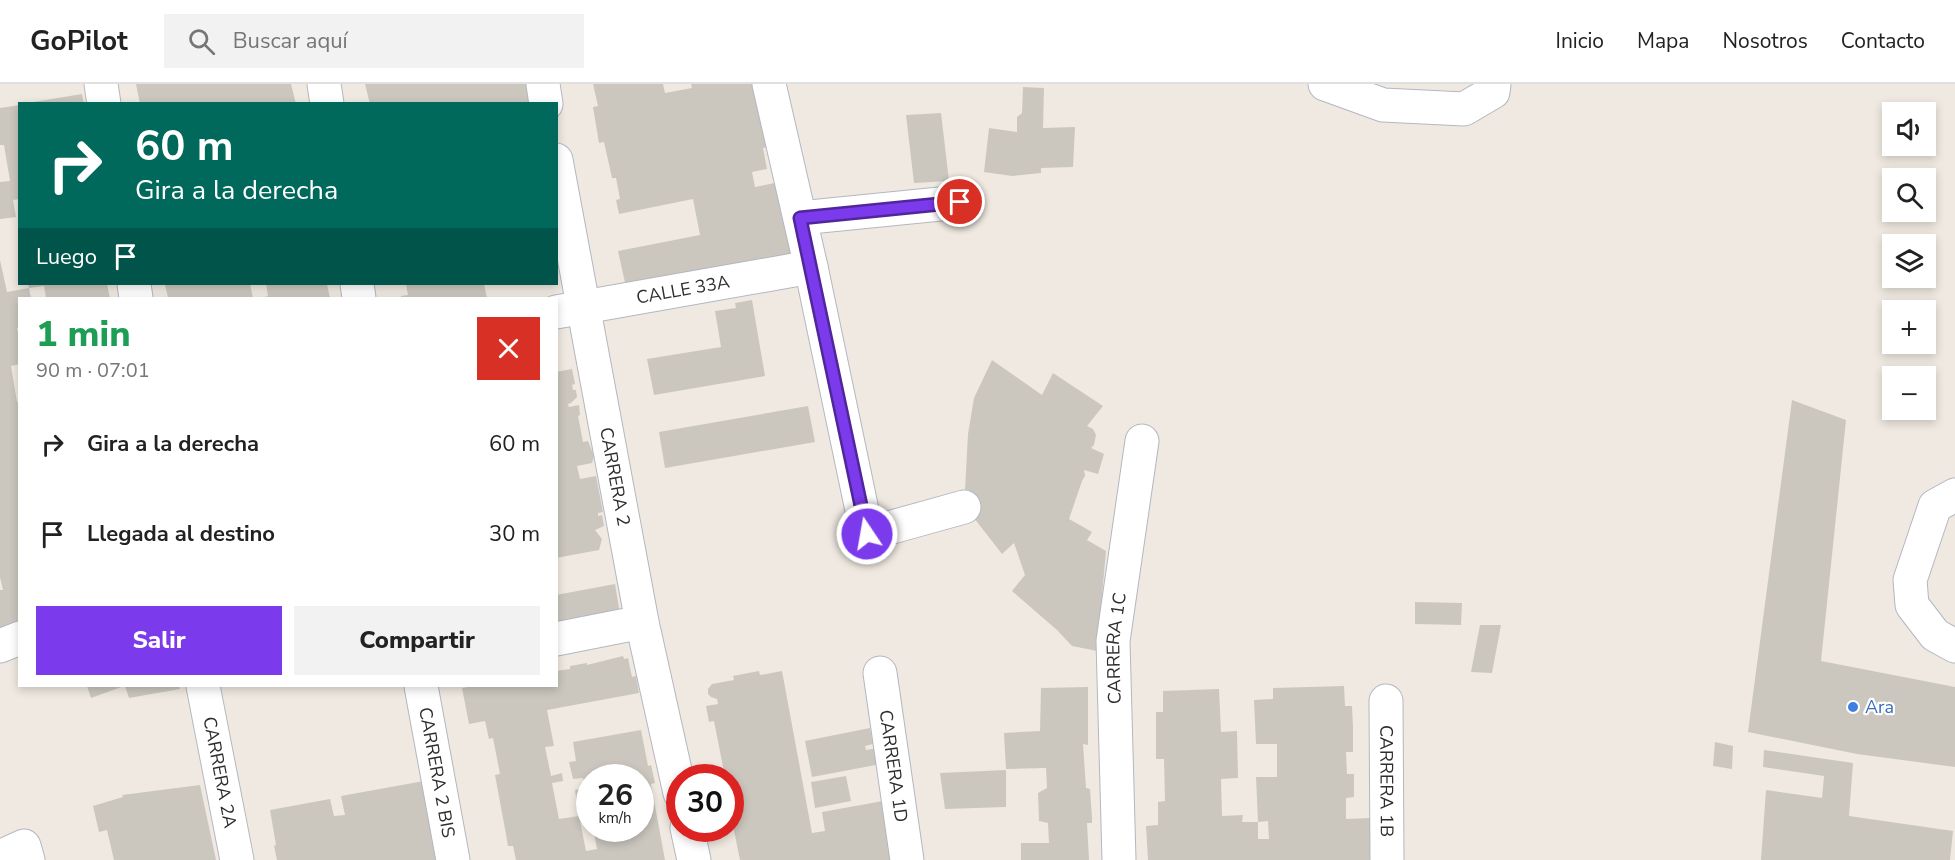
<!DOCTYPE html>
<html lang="es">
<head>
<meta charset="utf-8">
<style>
	body { margin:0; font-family:"Nunito Sans",sans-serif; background:#f2f2f2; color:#222; height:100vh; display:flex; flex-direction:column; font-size:22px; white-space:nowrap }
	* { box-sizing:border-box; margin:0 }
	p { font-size:20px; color:#767676 }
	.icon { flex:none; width:33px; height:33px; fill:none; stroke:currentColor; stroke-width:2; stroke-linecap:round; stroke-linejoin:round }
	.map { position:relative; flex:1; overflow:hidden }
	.panel { position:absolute; left:18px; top:213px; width:540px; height:390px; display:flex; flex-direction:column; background:#fff; border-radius:0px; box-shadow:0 3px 9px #0003 }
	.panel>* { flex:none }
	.banner { position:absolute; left:18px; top:18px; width:540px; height:183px; border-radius:0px; box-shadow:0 3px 9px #0003; background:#00695c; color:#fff; overflow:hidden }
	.buttons { position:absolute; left:1882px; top:18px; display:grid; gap:12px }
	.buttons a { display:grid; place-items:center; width:54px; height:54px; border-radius:0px; background:#fff; box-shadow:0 3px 9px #0003; font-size:30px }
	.speed { position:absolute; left:576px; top:680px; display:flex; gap:12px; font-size:30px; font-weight:700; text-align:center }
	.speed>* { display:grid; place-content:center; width:78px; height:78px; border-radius:50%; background:#fff; box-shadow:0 3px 9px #0003; line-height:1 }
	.speed small { font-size:15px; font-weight:400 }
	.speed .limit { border:9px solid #d22; background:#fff; color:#111 }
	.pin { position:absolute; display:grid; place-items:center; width:51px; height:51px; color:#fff; margin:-26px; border:3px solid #fff; border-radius:50%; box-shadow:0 2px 6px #0007 }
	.me { position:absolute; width:66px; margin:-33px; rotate:348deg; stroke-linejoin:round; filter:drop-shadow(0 0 4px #0008) }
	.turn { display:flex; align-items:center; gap:21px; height:126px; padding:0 18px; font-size:27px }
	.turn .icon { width:78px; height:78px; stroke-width:2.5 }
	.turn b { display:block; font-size:42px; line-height:51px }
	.then { display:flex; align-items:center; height:57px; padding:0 18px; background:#0003; gap:12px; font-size:22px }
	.round { display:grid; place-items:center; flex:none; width:63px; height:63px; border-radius:0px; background:#f2f2f2 }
	.head { display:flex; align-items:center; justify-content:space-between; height:102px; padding:0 18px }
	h1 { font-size:36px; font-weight:800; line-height:45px; color:#1e9e55 }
	.button { display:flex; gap:12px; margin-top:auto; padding:12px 18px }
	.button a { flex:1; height:69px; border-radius:0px; background:#7c3aed; color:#fff; font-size:24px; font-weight:800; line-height:69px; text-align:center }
	.button a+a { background:#f2f2f2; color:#222 }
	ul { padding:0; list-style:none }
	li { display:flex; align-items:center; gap:18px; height:90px; padding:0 18px }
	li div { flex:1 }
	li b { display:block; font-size:22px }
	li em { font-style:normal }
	header { display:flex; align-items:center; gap:36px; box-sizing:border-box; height:84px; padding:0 30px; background:#fff; border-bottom:2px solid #e0e0e0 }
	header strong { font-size:28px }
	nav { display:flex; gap:33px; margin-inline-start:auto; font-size:21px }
	.search { width:420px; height:54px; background:#f2f2f2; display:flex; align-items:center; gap:15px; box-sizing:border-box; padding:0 21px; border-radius:0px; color:#767676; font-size:22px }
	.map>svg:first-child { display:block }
	.building { fill:#cbc7bf }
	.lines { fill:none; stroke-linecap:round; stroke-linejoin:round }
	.minor-casing { stroke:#b4b7c1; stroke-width:35 }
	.minor { stroke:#fff; stroke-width:33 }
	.route-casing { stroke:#51269a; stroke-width:15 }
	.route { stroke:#7c3aed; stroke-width:10 }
	.shop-dot { fill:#3f7fe0; stroke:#fff; stroke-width:2 }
	.labels { text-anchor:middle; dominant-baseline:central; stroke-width:4.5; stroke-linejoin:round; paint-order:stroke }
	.street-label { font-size:18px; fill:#2e2e2e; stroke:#fff }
	.shop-label { font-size:18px; fill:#366cbe; stroke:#fff; text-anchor:start }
</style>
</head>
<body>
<header>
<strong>GoPilot</strong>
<div class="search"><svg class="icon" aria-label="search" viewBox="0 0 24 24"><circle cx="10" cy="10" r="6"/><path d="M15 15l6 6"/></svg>Buscar aquí</div>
<nav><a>Inicio</a><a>Mapa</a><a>Nosotros</a><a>Contacto</a></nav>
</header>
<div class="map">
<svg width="1955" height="776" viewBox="0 0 1955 776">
	<rect width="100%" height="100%" fill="#efe9e1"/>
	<g class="building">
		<polygon points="136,0 291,0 296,20 215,20 215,18 140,20"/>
		<polygon points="365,0 529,0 533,20 370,20"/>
		<polygon points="593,0 663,0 665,9 692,4 691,0 756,0 768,63 763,64 767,85 752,88 755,103 775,99 782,135 787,134 795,170 626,203 618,167 700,151 693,115 619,130 616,116 620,115 616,94 612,94 604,58 599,59 593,23 598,22"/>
		<polygon points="1023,3 1044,4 1043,44 1075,43 1073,83 1041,84 1041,89 1012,92 984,88 989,44 1017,48 1017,33 1022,29"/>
		<polygon points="82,10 84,20 33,20 33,18"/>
		<polygon points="20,21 20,115 13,116 16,133 0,135 0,98 10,97 4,61 0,61 0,24"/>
		<polygon points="941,29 949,97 914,99 906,31"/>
		<polygon points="0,176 7,208 29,204 31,214 20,214 20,243 17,244 20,259 20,280 11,282 17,318 20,317 20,537 0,544 0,506 3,506 0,493"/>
		<polygon points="28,200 107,200 110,214 46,214 44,202 29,204"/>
		<polygon points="165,200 250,200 253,214 168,214"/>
		<polygon points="266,200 327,200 330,214 261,214 268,212"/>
		<polygon points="406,200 484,200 487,214 401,214 401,212 408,211"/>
		<polygon points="752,216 765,292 654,311 647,275 721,263 715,227 736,224 735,219"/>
		<polygon points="992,276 1042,311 1053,289 1103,322 1087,342 1093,345 1096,351 1094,361 1091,364 1104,370 1098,390 1084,386 1085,392 1082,397 1069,435 1092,448 1087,456 1106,467 1097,567 1072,562 1057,546 1012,507 1025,491 1014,459 1002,470 974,434 965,406 968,350 974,314"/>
		<polygon points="572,285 575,300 572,301 573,306 576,306 577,313 571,319 568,320 569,323 579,321 580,331 578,332 583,358 588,357 594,372 592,379 577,382 580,395 596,392 603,428 598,429 598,432 602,431 604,442 595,446 602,455 599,466 556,474 556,288"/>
		<polygon points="1792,316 1846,336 1821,577 1955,603 1955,683 1857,670 1748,648"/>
		<polygon points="808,322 815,358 665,384 659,348"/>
		<polygon points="615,500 622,542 556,553 556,511"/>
		<polygon points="1415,518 1462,519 1461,541 1415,540"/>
		<polygon points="1480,541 1501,541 1492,589 1471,588"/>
		<polygon points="623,572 624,575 628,574 632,593 636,592 639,609 547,626 554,662 545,663 551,692 562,689 563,697 552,699 559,735 579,732 586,767 597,765 593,744 640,744 640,693 590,693 590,730 579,732 575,706 585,704 583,694 573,695 569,678 576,677 573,658 641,646 648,682 651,681 655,699 651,700 665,776 516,776 513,762 508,762 505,745 495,691 500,690 493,654 489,655 485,637 469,640 462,604 474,602 556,602 556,587 570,585 570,582 587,579 587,581"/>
		<polygon points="759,587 760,591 782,587 812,749 825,747 822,728 883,717 894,776 740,776 730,727 730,693 725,693 714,637 709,638 706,622 718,620 717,615 711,613 708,610 708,605 712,600 734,596 733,592"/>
		<polygon points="87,602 124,602 91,614"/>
		<polygon points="125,602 179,602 180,605 129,614"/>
		<polygon points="1344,602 1345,622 1352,622 1353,643 1353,668 1346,668 1347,690 1354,690 1354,713 1346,714 1346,735 1371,734 1372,776 1148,776 1146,742 1158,741 1158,718 1165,717 1164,675 1156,675 1156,628 1163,628 1163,607 1219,605 1221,648 1237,647 1238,694 1221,695 1222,732 1243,731 1242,738 1258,738 1258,755 1269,755 1268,737 1258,738 1256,693 1277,693 1277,660 1256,660 1254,616 1273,615 1273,604"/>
		<polygon points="1088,603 1088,661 1083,660 1086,704 1090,705 1092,734 1092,739 1087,739 1089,776 1021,776 1021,759 1049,759 1048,739 1039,737 1038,709 1047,704 1046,684 1006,685 1004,649 1040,647 1041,604"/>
		<polygon points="870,644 873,660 865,662 866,666 878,664 881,680 812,693 805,657"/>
		<polygon points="1715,658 1733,662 1732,685 1713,682"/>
		<polygon points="1764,666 1853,679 1849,732 1953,747 1950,776 1761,776 1766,706 1822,714 1824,692 1763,683"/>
		<polygon points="1006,686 1006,723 945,725 940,689"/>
		<polygon points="846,692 851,717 815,724 811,698"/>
		<polygon points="424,697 438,776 277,776 274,762 276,761 270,726 330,715 334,732 345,731 341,712"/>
		<polygon points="200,701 216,776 114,776 107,746 99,748 93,722 123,713 122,711"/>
	</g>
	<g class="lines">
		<defs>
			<g id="minor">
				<polyline points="101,0 104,20"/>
				<polyline points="324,0 327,20"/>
				<polyline points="543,0 546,20"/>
				<polyline points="769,0 811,183 867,450 964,423"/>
				<polyline points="1325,0 1383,21 1464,25 1493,8 1494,0"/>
				<path id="s1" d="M556,76L642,538L680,709"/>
				<polyline points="800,134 960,118"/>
				<polyline points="134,200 136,214"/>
				<polyline points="357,200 359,214"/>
				<path id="s2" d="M556,228L811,183"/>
				<polyline points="1955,411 1935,422 1910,496 1912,521 1935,551 1955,562"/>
				<polyline points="556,555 642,538"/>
				<polyline points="0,562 20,554"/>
				<path id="s3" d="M880,589L907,776"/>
				<path id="s4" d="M203,602L237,776"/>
				<path id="s5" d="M421,602L453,776"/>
				<path id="s6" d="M1386,617L1387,776"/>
				<polyline points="687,744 694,776"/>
				<polyline points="0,773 24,762 28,776"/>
				<path id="s7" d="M1119,776L1113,557L1142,357"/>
			</g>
		</defs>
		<use href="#minor" class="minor-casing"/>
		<use href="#minor" class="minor"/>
	</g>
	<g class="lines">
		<defs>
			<polyline id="route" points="867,450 800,134 960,118"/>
		</defs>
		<use href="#route" class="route-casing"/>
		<use href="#route" class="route"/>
	</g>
	<circle class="shop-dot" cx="1853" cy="623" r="6"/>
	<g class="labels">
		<g class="street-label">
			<text stroke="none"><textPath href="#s2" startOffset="129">CALLE 33A</textPath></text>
			<text stroke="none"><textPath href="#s1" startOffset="322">CARRERA 2</textPath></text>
			<text stroke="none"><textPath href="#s7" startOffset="212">CARRERA 1C</textPath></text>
			<text stroke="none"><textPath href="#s3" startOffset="94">CARRERA 1D</textPath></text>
			<text stroke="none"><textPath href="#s4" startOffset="88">CARRERA 2A</textPath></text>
			<text stroke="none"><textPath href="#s5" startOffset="88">CARRERA 2 BIS</textPath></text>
			<text stroke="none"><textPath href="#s6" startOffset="80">CARRERA 1B</textPath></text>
		</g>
		<g class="shop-label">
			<text x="1865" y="623">Ara</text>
		</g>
	</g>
</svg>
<div class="buttons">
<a><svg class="icon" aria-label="sound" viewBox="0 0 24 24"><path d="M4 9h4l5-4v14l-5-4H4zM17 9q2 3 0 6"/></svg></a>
<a><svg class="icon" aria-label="search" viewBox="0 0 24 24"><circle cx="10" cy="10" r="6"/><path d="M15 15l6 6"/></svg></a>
<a><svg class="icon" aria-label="layers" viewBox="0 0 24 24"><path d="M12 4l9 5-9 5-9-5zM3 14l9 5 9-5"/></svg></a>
<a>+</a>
<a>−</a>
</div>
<div class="speed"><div>26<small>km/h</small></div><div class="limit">30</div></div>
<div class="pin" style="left:960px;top:118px;background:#d93025"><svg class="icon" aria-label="arrive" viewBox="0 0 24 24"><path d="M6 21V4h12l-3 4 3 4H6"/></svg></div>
<svg class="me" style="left:867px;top:450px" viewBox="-20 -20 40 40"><circle r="17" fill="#7c3aed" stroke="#fff" stroke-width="3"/><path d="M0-11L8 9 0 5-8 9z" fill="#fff"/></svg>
<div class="banner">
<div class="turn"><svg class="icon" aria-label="right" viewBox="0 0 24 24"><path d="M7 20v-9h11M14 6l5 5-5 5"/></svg><div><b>60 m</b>Gira a la derecha</div></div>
<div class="then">Luego<svg class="icon" aria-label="arrive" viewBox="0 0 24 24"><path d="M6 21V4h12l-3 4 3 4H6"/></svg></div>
</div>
<section class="panel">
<div class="head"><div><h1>1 min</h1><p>90 m · 07:01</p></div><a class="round" style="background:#d93025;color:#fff"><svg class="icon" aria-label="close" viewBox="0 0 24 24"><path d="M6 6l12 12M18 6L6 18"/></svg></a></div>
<ul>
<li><svg class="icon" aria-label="right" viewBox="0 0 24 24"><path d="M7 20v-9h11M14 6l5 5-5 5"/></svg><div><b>Gira a la derecha</b></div><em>60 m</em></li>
<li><svg class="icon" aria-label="arrive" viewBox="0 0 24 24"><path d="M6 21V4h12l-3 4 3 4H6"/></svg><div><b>Llegada al destino</b></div><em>30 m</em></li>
</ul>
<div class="button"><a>Salir</a><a>Compartir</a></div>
</section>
</div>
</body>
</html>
